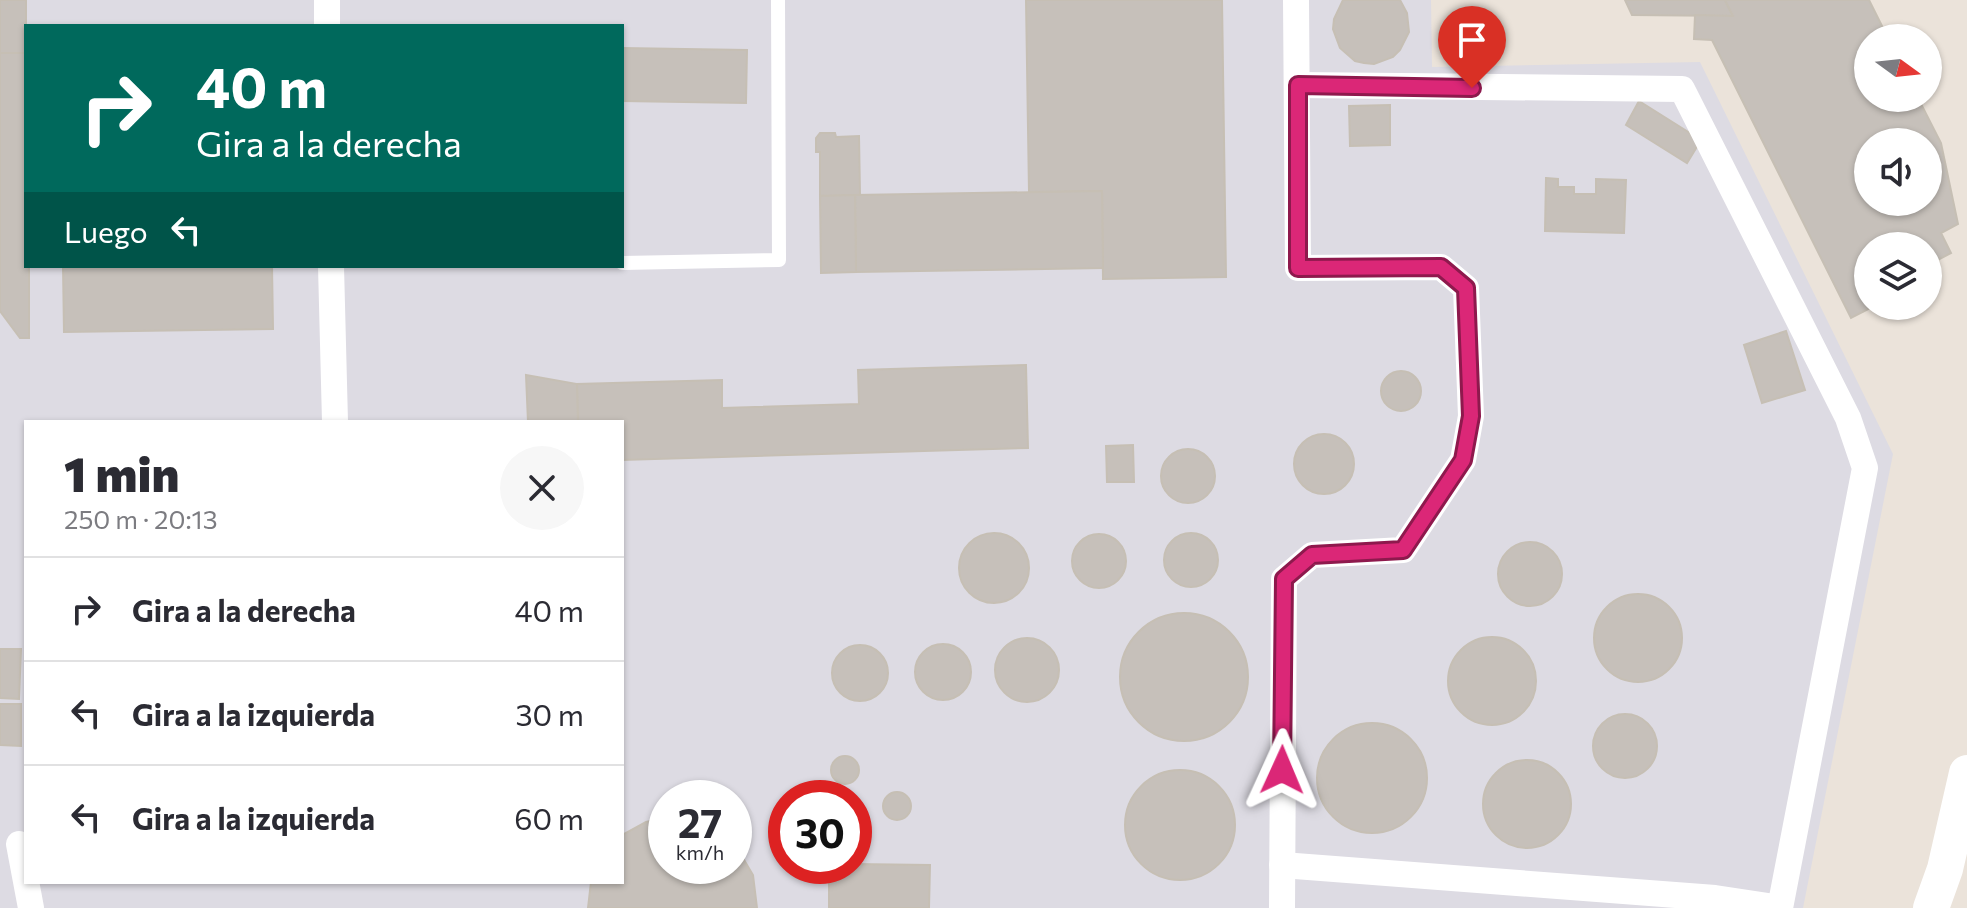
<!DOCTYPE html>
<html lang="es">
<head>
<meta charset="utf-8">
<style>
	body { margin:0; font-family:Commissioner,sans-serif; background:#f7f7f7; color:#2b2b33; height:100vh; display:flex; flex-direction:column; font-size:30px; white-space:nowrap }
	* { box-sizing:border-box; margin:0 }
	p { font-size:26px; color:#7c7c81 }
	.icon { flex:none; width:44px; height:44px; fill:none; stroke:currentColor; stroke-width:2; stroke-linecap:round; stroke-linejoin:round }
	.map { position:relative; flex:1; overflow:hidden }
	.details { position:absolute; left:24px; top:420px; width:600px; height:464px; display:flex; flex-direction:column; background:#fff; border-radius:0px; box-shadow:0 2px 6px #0004 }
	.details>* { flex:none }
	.banner { position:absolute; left:24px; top:24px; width:600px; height:244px; border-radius:0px; box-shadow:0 2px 6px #0004; background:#00695c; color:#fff; overflow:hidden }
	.needle { width:52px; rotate:105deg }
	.buttons { position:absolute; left:1854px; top:24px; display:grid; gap:16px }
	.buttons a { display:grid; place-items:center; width:88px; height:88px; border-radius:50%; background:#fff; box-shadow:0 2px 6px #0004; font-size:40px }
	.speed { position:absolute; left:648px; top:780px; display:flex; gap:16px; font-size:40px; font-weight:700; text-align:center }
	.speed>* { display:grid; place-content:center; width:104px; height:104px; border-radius:50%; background:#fff; box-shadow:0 2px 6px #0004; line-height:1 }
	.speed small { font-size:20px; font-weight:400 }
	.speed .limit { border:12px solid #d22; background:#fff; color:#111 }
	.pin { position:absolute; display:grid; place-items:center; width:68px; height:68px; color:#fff; margin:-82px -34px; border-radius:50% 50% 50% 0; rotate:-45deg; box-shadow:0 0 8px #0007 }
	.pin .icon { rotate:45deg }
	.me { position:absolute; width:88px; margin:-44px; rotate:1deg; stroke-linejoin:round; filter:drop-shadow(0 0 6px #0008) }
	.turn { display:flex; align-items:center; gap:28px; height:168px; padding:0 40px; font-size:36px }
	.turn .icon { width:104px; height:104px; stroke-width:2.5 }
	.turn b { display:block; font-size:56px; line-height:68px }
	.then { display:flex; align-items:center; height:76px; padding:0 40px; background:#0003; gap:16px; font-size:30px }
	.round { display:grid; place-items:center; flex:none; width:84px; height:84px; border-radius:42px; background:#f7f7f7 }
	.head { display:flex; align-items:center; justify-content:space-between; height:136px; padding:0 40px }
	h1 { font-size:48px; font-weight:800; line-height:60px }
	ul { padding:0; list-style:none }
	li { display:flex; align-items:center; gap:24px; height:104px; padding:0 40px; border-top:2px solid #e1e1e2 }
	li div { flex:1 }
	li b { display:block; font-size:30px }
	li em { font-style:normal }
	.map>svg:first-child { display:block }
	.industrial { fill:#dddbe3; fill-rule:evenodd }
	.building { fill:#c6c0ba; stroke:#c6bfb4; stroke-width:2; fill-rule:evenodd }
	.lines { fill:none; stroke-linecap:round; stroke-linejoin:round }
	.lane { stroke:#fff; stroke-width:14 }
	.street { stroke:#fff; stroke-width:26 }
	.secondary { stroke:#fff; stroke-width:36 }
	.route-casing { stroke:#8e194d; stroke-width:20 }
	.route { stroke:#db2777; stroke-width:14 }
</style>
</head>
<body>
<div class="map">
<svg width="1967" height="908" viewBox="0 0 1967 908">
	<rect width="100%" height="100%" fill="#ebe3da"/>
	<path class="industrial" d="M0,0H1431L1432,67L1700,62L1893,454L1803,908H0ZM26,26H622V266H26ZM26,422H622V882H26ZM666,798H734V866H666ZM786,798H854V866H786Z"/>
	<g class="building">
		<rect x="0" y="0" width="26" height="53"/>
		<polygon points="1026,0 1222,0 1226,277 1103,279 1102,191 1029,192"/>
		<polygon points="1400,0 1407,13 1409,32 1400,50 1393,57 1374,64 1364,63 1355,61 1340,48 1333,29 1334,19 1343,0"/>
		<polygon points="1625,0 1725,0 1733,16 1632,15"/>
		<path d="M1725,0H1869L1888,38H1868V98H1918L1941,143L1958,224L1941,233L1951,253L1928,265V246H1868V306H1874L1851,318L1712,40L1694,39L1695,15L1733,16ZM1868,142H1928V202H1868Z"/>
		<polygon points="622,48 747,50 746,103 622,101"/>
		<polygon points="0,53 26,53 26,266 29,266 29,338 20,338 0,311"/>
		<polygon points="1639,101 1701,140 1687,163 1626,125"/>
		<polygon points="1390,105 1390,145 1350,146 1349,106"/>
		<polygon points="820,133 835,133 836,137 859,136 860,195 820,196 820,152 816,152 816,138"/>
		<polygon points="1546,178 1558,179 1558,187 1574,187 1574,194 1596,194 1596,179 1626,180 1624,233 1545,231"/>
		<polygon points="1102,191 1103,268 856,272 855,195"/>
		<polygon points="855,195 856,272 821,273 820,196"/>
		<polygon points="63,266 272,266 273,329 64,332"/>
		<polygon points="1786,331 1805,390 1762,403 1744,345"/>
		<polygon points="1026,365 1028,448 622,460 622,422 578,422 577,384 722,380 722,408 859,404 858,370"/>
		<circle cx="1401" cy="391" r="20"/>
		<polygon points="526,375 577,384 578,422 528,422"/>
		<circle cx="1324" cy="464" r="30"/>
		<polygon points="1133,445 1134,482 1107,482 1106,446"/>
		<circle cx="1188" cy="476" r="27"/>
		<circle cx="994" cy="568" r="35"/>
		<circle cx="1191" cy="560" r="27"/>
		<circle cx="1099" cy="561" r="27"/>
		<circle cx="1530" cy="574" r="32"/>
		<circle cx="1638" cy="638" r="44"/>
		<circle cx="1184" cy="677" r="64"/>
		<circle cx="1492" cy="681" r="44"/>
		<circle cx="1027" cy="670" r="32"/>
		<circle cx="943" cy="672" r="28"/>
		<circle cx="860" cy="673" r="28"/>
		<polygon points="0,649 21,649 19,699 0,698"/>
		<polygon points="0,704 21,704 21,746 0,745"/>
		<circle cx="1625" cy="746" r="32"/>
		<circle cx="1372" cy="778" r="55"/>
		<circle cx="845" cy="770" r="14"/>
		<circle cx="1527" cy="804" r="44"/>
		<circle cx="1180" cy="825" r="55"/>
		<circle cx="897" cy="806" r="14"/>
		<polygon points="846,794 853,796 858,802 859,809 854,818 854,798 836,798"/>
		<polygon points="664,818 666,866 734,866 734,843 753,875 757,908 588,908 591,882 622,882 622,835 646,822"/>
		<polygon points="854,864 930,865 929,908 829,908 829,866"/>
	</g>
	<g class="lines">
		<polyline class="lane" points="622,263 779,260 778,0"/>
		<g class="street">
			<polyline points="327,0 327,26"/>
			<polyline points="1298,85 1682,89 1848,418 1865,468 1780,908"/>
			<polyline points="331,266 335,422"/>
			<polyline points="19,844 31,908"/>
			<polyline points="1282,865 1715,898 1780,908"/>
			<polyline points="1282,908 1284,579 1312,555 1403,550 1463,460 1471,416 1466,288 1441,267 1298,268 1296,0"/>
		</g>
		<polyline class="secondary" points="1931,908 1945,869 1967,773"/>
	</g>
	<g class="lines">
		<defs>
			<polyline id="route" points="1282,770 1284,579 1312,555 1403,550 1463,460 1471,416 1466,288 1441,267 1298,268 1298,85 1472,88"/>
		</defs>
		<use href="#route" class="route-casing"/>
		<use href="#route" class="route"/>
	</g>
</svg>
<div class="buttons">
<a><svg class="needle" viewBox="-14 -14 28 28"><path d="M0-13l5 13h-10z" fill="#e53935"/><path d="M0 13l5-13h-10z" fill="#7c7c81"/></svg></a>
<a><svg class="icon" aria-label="sound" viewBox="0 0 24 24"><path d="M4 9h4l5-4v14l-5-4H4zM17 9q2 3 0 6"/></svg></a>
<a><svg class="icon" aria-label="layers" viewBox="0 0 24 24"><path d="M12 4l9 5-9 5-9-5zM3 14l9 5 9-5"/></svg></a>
</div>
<div class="speed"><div>27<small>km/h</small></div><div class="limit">30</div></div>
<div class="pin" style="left:1472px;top:88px;background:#d93025"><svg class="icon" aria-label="arrive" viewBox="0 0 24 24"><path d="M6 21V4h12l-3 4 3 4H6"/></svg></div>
<svg class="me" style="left:1282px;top:770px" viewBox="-20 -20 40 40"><path d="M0-17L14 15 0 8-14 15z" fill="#db2777" stroke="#fff" stroke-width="4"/></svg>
<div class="banner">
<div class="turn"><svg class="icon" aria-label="right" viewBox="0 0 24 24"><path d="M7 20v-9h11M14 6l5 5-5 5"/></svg><div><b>40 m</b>Gira a la derecha</div></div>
<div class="then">Luego<svg class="icon" aria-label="left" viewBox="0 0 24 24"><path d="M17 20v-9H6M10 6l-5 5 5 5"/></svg></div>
</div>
<section class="details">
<div class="head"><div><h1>1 min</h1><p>250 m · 20:13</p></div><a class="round"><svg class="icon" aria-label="close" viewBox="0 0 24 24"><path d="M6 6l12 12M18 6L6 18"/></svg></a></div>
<ul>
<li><svg class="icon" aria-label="right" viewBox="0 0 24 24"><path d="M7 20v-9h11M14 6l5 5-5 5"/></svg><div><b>Gira a la derecha</b></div><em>40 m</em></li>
<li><svg class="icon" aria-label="left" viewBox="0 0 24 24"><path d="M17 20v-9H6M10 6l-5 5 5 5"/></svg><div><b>Gira a la izquierda</b></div><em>30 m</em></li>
<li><svg class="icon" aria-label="left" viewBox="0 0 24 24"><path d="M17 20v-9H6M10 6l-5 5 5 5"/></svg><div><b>Gira a la izquierda</b></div><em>60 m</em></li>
</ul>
</section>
</div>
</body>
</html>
